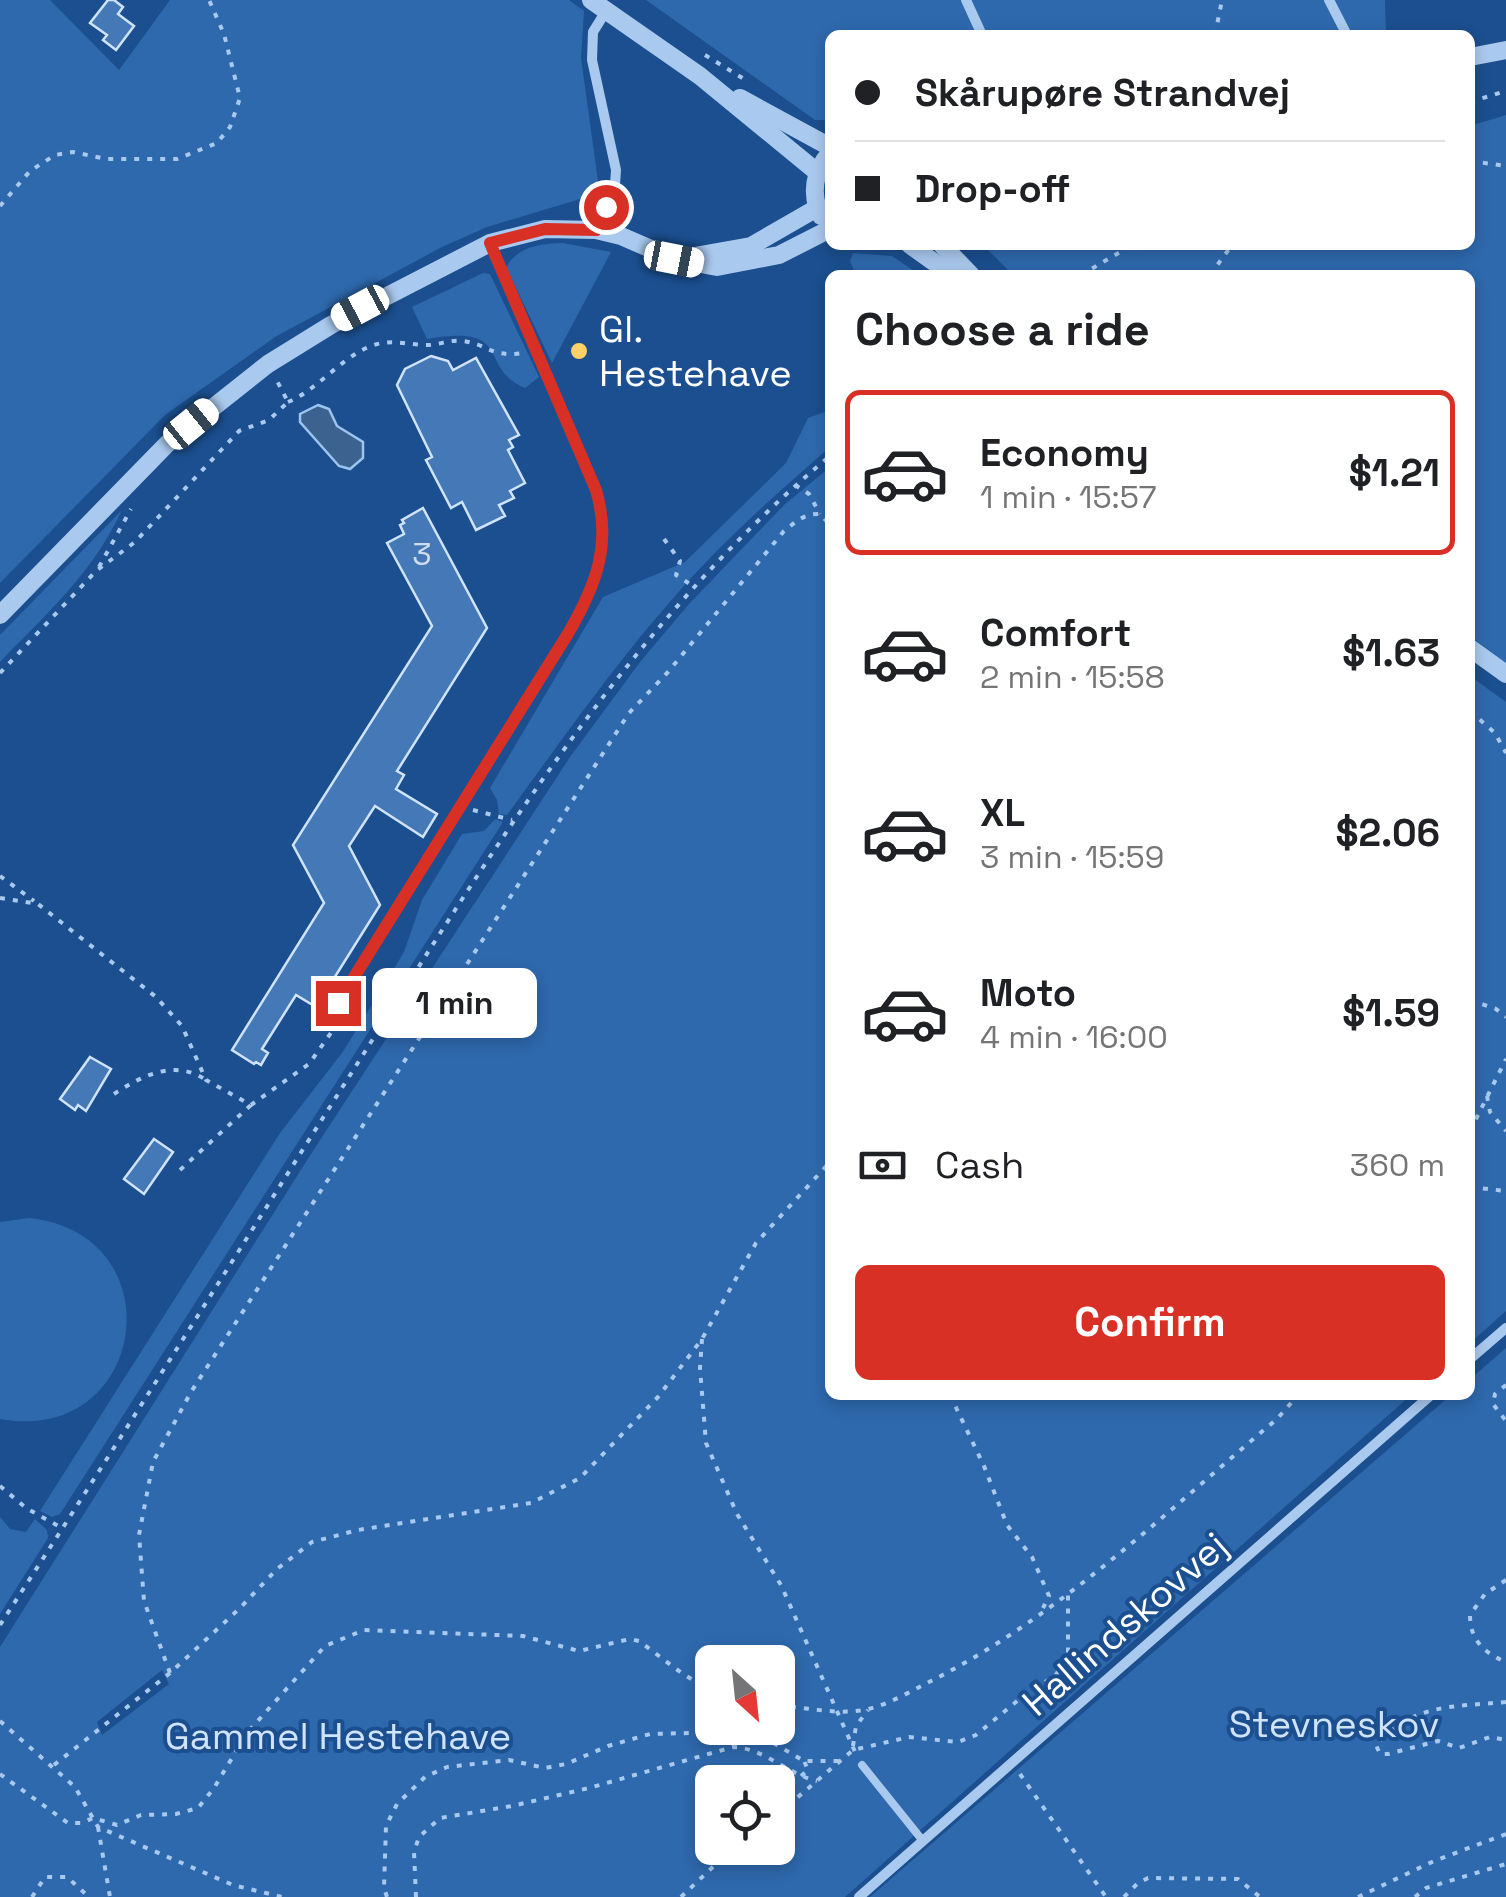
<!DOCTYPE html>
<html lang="en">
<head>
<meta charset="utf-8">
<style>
  :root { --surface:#fff; --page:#f2f2f2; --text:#202124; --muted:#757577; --line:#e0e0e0; --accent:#d93025 }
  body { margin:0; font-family:"Space Grotesk",sans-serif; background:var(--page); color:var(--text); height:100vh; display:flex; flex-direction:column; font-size:38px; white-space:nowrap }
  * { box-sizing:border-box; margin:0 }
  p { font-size:32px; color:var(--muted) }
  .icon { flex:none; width:55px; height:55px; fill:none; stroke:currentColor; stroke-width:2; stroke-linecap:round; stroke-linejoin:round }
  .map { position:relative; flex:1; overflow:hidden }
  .side { position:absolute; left:825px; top:270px; width:650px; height:1130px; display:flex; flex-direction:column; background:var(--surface); border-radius:15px; box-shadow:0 5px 15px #0003 }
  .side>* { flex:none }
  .hud { position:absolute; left:825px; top:30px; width:650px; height:220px; border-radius:15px; box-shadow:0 5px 15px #0003; display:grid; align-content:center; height:220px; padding:0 30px; background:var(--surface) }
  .needle { width:65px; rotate:153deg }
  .controls { position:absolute; left:695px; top:1645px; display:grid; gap:20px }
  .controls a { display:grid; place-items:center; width:100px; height:100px; border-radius:15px; background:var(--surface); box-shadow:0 5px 15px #0003; font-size:50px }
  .end { position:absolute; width:45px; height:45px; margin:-22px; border:12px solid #d93025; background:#fff; box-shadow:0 0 0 5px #fff }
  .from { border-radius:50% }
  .bubble { position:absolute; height:70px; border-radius:15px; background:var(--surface); box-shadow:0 5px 15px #0003; font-size:32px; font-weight:800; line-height:70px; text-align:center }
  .car { position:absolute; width:30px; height:60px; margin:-30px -15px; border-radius:12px; box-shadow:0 0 8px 2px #0007; background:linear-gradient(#fff 24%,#345 0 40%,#fff 0 76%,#345 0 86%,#fff 0) }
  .hud b { display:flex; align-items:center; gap:35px; height:95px; font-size:38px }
  .hud b+b { border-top:2px solid var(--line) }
  .hud i { width:25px; height:25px; background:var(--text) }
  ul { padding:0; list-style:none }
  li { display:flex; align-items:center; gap:30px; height:165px; margin:0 20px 15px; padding:0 10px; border:5px solid transparent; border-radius:15px }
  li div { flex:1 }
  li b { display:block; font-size:38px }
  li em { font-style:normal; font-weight:800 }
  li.selected { border-color:var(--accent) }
  li>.icon { width:90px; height:90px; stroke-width:1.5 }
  h2 { padding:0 30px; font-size:45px; line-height:120px }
  .pay { display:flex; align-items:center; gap:25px; height:110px; padding:0 30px; font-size:38px }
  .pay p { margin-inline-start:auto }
  .primary-button { display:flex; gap:20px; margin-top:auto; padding:20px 30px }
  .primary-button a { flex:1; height:115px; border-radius:15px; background:var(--accent); color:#fff; font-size:40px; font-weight:800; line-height:115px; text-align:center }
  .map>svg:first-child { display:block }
  .green { fill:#2e69ad; fill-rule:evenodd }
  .water { fill:#3c6290; stroke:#9cc4f0; stroke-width:2.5 }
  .building { fill:#4478b7; stroke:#cfe3fa; stroke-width:2.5 }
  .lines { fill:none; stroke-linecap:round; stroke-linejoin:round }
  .path { stroke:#a9c9ee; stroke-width:4; stroke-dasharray:5 8; stroke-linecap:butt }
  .service { stroke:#a9c9ee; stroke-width:8 }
  .minor { stroke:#a9c9ee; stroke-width:10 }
  .tertiary { stroke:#a9c9ee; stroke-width:18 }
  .route { stroke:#d93025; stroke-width:12 }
  .poi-dot { fill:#ffd166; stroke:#1b4f8f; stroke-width:4 }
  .labels { text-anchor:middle; stroke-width:8; stroke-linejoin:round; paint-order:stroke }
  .number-label { font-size:32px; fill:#d0dded }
  .poi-label { font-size:38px; fill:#fff; stroke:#1b4f8f; text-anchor:start }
  .street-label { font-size:38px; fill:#fff; stroke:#1b4f8f }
  .park-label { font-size:38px; fill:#cfe3fa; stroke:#1b4f8f }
</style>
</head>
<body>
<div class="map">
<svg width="1506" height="1897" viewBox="0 0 1506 1897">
  <rect width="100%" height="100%" fill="#1b4f8f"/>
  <g class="green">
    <polygon points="0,0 50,0 119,70 170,0 569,0 584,11 581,58 598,181 590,196 487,227 442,247 275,337 165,415 0,583"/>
    <polygon points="646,0 1385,0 1386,35 830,35 830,120 815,120"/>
    <polygon points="1506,115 1506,663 1470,636 1470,275 1013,275 983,245 1470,245 1470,126"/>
    <path d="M563 243 611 252 552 363 506 267C519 246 539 244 563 243Z"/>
    <polygon points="853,253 892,256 920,275 856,275 850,261"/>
    <path d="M483 273 490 274 539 377 525 388C477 368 515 323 427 339L412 307Z"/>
    <path d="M830 410V447C776 494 722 542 675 596 614 665 561 741 507 815L499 814 497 800 490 788 603 597 685 562 786 463 808 418Z"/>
    <path d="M830 467V1395H1411L845 1897H0V1647L309 1157 570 757 640 662 689 604 784 505ZM712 1662H778V1728H712ZM162 1670 169 1684 102 1735 97 1722ZM712 1782H778V1848H712Z"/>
    <path d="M122 510C92 574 48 612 0 662V635Z"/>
    <polygon points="1470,676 1506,702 1506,1311 1470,1343"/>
    <polygon points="495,819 503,822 60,1514 52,1517 40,1511 280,1133 342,1053 378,995 404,952 422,900 462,834 484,831"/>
    <path d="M29 1218C178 1234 147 1446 0 1419V1222Z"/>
    <polygon points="1506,1348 1506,1897 870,1897 1451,1395 1470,1395 1470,1379"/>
    <polygon points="0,1517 10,1529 26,1532 35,1519 47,1530 48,1538 0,1614"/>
  </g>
  <polygon class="water" points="318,405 329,409 337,426 363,442 363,458 350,469 339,466 300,422 300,414"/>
  <g class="building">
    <polygon points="108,0 114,0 123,7 118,14 134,26 116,50 103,40 107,35 90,23"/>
    <polygon points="431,356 448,361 453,370 476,358 519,435 509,440 513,447 508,450 525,483 510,491 514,498 499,505 505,516 476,530 462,502 451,508 426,460 432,457 397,385 405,369"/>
    <polygon points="423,508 487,628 397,771 404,775 396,789 437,814 423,837 375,806 349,846 380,905 316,1007 296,995 262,1049 268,1053 261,1065 256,1062 254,1064 232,1050 324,903 293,845 432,626 387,543 404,534 400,525 404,523 402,520"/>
    <polygon points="90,1057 111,1069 86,1111 78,1105 75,1110 60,1099"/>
    <polygon points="154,1139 173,1152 144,1194 124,1179"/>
  </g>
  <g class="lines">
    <g class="path">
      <polyline points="1215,35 1222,0"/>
      <polyline points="705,55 744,79"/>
      <polyline points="1470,102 1506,91"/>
      <polyline points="1470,161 1506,166"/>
      <polyline points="0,206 30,171 55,155 73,152 106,159 177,159 217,143 230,127 240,98 224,34 209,0"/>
      <polyline points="1081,275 1132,245"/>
      <polyline points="1210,275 1232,245"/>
      <path d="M288 402C319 389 340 358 371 346 390 339 405 344 424 345 437 346 450 339 463 341 487 344 492 358 522 353"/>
      <polyline points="795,485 809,494 820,514"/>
      <polyline points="664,539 680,561 676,575 693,586"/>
      <polyline points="99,567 131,509"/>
      <polyline points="0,673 96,571 135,542 239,431 269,420 288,402 276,379"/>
      <polyline points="1470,711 1495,733 1506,753"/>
      <polyline points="473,810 512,820"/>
      <polyline points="0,876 34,901"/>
      <polyline points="0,898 38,904 156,997 182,1026 206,1080 251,1105 309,1064 340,1020 339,1013"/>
      <polyline points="1470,1000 1496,1009 1506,1017"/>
      <path d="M114 1094C143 1075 175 1059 206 1080"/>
      <polyline points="1487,1096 1490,1112 1506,1131"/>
      <polyline points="1470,1131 1506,1059"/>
      <polyline points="180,1170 251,1105"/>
      <polyline points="1470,1187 1506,1191"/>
      <polyline points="702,1339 700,1368 706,1443 737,1514 781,1585 856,1754"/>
      <polyline points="1506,1385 1495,1394 1493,1404 1506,1421"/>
      <polyline points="950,1395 984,1466 1007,1525 1032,1557 1049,1596 1043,1608"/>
      <polyline points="0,1486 26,1508 62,1528"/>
      <path d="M1506 1580 1485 1594 1470 1615C1470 1640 1484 1653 1506 1662"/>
      <path d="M0 1625C124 1434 244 1242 366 1050 501 837 634 619 830 456"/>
      <path d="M170 1673 144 1601 139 1535 153 1462 191 1392 629 713 668 672 784 531C796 522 804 513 820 514L830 525"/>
      <path d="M1506 1702C1454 1707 1413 1703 1376 1745L1380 1754H1388L1438 1741 1459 1748 1490 1737 1506 1740"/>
      <path d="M778 1706C808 1707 838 1716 868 1709 890 1704 911 1691 931 1681 1060 1616 1167 1511 1277 1419L1298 1395"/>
      <polyline points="0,1721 75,1787 98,1827 233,1885 282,1897"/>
      <polyline points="738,1728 753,1731 804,1761 839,1761"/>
      <polyline points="853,1746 856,1726 868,1710"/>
      <polyline points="54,1765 170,1673 240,1608 277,1569 312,1542 358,1530 531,1503 580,1478 658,1397 702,1339 756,1243 830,1162"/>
      <polyline points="0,1774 68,1823 82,1823 93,1818 117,1825 141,1815 176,1814 198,1808 214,1788 247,1733 325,1646 364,1630 523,1636 579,1651 630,1639 639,1641 683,1674 712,1691"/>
      <polyline points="1020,1774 1106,1897"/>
      <polyline points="801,1776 808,1770 804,1761"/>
      <polyline points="778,1814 853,1750 909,1737 958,1742 976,1735 1028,1692 1055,1676 1068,1657 1068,1595"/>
      <polyline points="98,1827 110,1897"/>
      <polyline points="32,1897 45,1877 67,1877 89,1897"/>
      <polyline points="387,1897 384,1888 386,1826 397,1804 425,1777 447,1767 509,1760 545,1768 566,1764 608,1746 650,1734 691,1733 717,1728"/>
      <path d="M416 1897 414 1852 419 1837 440 1818 512 1806 589 1788 733 1747C764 1748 787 1774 817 1781"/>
      <polyline points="681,1897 733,1848"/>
      <polyline points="1124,1897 1137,1884 1148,1878 1238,1879 1260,1897"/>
      <polyline points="1358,1897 1434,1861 1506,1834"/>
      <polyline points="1415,1897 1426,1888 1506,1864"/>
    </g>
    <g class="service">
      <path d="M338 1003 569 631C597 582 613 547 596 490L490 243"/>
      <polyline points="862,1765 923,1841"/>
    </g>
    <g class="minor">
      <polyline points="966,0 982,35"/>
      <polyline points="1329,0 1347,35"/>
      <polyline points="596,230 615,185 616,170 592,60 593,32 606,11"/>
      <polyline points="1470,1359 1506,1328"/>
      <polyline points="859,1897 1431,1395"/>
    </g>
    <g class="tertiary">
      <polyline points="591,0 700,76 817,172"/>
      <polyline points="1470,57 1506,50"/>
      <polyline points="740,98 830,147"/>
      <path d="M821 216C810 194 814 171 830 153"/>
      <polyline points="910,245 952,275"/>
      <polyline points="942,245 971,275"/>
      <polyline points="689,257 751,246 817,208"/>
      <polyline points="0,615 167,444 268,364 331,325 490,243 545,229 596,230 621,236 674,259 717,267 779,255 830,229"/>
      <polyline points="1470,648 1506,674"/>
    </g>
  </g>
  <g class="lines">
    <path class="route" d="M338 1003 569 632C596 585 612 544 596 490L490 243 545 229 596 230 606 207"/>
  </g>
  <circle class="poi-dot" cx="579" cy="351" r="10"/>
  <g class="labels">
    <g class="number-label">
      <text x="422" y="565">3</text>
    </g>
    <g class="poi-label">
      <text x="599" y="342">Gl.<tspan x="599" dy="44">Hestehave</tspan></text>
    </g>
    <g class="street-label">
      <text transform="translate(1125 1624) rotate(-41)" y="13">Hallindskovvej</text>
    </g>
    <g class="park-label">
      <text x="1334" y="1737">Stevneskov</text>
      <text x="338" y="1749">Gammel Hestehave</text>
    </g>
  </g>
</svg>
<div class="controls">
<a><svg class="needle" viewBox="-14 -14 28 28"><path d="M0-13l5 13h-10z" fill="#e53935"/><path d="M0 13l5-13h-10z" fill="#757577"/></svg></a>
<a><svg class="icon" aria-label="locate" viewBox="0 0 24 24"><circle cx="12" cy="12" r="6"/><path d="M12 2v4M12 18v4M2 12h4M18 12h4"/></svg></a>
</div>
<i class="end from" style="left:606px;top:207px"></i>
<i class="end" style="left:338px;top:1003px"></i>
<div class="bubble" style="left:372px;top:968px;width:165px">1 min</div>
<i class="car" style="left:674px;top:259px;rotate:101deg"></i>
<i class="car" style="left:360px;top:308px;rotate:242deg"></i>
<i class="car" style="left:191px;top:424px;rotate:51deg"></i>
<div class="hud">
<b><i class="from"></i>Skårupøre Strandvej</b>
<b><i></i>Drop-off</b>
</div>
<section class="side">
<h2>Choose a ride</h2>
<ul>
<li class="selected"><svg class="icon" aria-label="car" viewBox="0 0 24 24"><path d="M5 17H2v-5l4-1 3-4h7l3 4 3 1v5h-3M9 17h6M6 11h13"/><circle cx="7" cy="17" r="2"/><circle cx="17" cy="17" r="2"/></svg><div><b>Economy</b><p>1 min · 15:57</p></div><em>$1.21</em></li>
<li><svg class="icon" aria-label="car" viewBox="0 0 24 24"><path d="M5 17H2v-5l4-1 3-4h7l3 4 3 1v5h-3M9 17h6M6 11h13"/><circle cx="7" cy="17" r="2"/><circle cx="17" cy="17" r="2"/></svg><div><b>Comfort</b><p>2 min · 15:58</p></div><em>$1.63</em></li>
<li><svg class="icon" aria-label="car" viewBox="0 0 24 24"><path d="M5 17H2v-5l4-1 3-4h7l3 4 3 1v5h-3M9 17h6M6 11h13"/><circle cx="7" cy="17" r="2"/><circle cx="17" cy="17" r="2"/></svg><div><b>XL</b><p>3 min · 15:59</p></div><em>$2.06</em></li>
<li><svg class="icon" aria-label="car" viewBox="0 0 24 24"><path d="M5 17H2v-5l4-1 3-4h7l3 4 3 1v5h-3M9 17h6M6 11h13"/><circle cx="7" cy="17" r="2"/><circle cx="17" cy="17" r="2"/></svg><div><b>Moto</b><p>4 min · 16:00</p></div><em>$1.59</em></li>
</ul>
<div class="pay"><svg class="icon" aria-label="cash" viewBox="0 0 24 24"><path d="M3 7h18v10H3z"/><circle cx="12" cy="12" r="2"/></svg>Cash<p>360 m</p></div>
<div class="primary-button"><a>Confirm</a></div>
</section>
</div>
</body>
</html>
